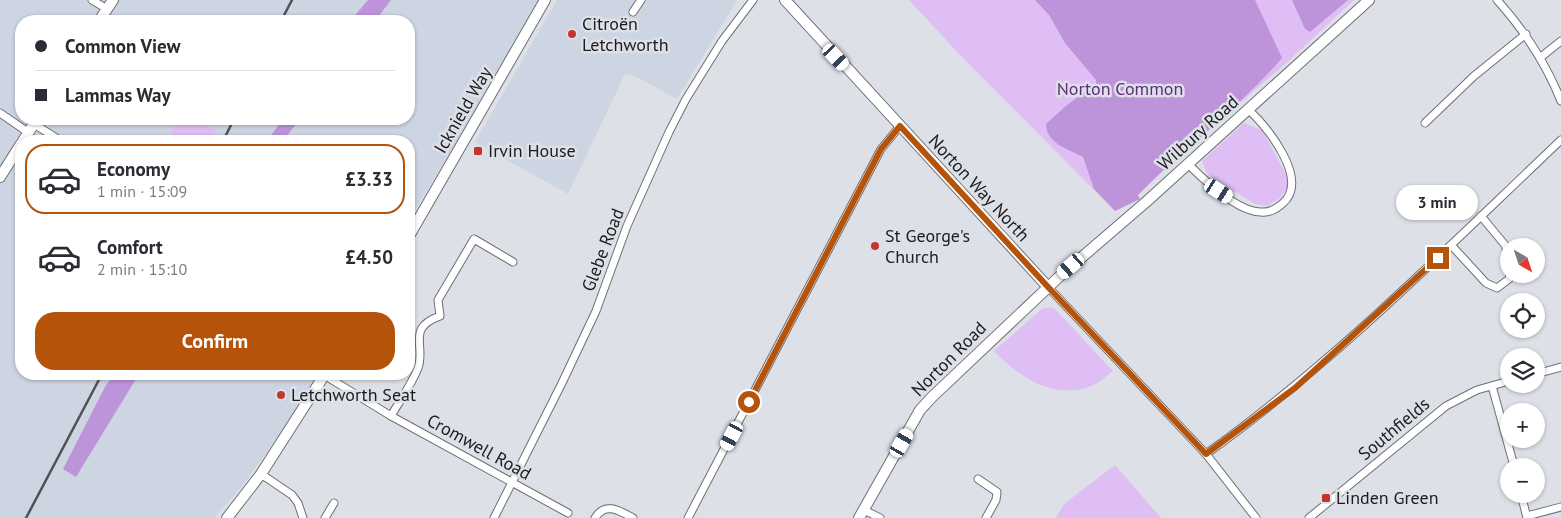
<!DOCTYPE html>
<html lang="en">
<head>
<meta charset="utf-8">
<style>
  :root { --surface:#fff; --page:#f2f2f3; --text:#2b2b33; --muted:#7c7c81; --line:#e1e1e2; --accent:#b45309 }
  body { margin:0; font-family:"PT Sans",sans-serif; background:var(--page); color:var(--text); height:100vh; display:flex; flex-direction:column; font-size:19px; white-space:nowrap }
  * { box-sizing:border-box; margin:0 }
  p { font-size:16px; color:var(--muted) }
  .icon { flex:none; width:28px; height:28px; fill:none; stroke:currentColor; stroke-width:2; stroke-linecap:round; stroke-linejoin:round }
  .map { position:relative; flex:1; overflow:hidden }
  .drawer { position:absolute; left:15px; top:135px; width:400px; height:245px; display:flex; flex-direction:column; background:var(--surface); border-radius:20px; box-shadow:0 1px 4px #0004 }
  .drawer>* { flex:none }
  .hud { position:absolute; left:15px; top:15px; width:400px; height:110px; border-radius:20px; box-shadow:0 1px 4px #0004; display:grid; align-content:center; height:110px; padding:0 20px; background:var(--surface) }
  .needle { width:32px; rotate:141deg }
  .controls { position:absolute; left:1500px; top:238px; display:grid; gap:10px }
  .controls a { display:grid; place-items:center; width:45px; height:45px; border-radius:50%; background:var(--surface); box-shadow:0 1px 4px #0004; font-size:25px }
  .end { position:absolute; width:22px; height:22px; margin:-11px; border:6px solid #b45309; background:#fff; box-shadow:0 0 0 2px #fff }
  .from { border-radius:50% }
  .bubble { position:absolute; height:35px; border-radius:18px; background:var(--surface); box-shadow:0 1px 4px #0004; font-size:16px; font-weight:700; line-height:35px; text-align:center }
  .car { position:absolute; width:15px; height:30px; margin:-15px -8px; border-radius:6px; box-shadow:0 0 4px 1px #0007; background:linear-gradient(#fff 24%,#345 0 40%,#fff 0 76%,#345 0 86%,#fff 0) }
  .hud b { display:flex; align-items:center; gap:18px; height:48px; font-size:19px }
  .hud b+b { border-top:1px solid var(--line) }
  .hud i { width:12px; height:12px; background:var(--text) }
  ul { padding:9px 0 0; list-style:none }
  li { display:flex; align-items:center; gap:15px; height:70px; margin:0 10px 8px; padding:0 10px; border:2px solid transparent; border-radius:20px }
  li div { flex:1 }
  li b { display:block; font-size:19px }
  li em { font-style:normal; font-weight:700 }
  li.active { border-color:var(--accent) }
  li>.icon { width:45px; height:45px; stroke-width:1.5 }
  .primary-button { display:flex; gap:10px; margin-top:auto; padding:10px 20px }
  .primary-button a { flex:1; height:58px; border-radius:20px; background:var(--accent); color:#fff; font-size:20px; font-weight:700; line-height:58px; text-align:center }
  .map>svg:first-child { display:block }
  .built { fill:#cdd5e2 }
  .green { fill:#debef4 }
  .forest { fill:#bd94d9 }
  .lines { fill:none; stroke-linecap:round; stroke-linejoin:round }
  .street-casing { stroke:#6c6f74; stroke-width:9 }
  .secondary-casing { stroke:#6c6f74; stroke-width:12 }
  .street { stroke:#fff; stroke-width:7 }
  .secondary { stroke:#fff; stroke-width:10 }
  .rail { stroke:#515256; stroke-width:2.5 }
  .route { stroke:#b45309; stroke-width:6 }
  .poi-dot { fill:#c43532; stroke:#dde0e7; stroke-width:2 }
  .labels { text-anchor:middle; stroke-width:5; stroke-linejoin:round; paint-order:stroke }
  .poi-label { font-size:18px; fill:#1b1c1e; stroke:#dde0e7; text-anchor:start }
  .park-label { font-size:18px; fill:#5f2b7c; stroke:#dde0e7 }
  .street-label { font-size:18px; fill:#1b1c1e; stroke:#dde0e7 }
</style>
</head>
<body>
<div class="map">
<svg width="1561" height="518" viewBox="0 0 1561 518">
  <rect width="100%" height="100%" fill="#dde0e7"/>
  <g class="built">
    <polygon points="0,0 542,0 409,220 409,141 212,141 216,131 194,119 409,119 409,21 21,21 21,119 179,119 166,141 21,141 21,374 318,374 289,421 244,484 214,518 0,518"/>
    <polygon points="557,0 737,0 677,99 635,76 625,74 568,194 475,142"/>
  </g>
  <g class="green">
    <polygon points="909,0 1354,0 1285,64 1115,211 960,55"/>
    <polygon points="179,119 194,119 217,131 212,141 166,141"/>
    <polygon points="1244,123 1262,130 1288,178 1287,188 1280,198 1267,206 1255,204 1207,174 1202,161"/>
    <path d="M1043 308H1054L1113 371C1106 376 1099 383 1091 386 1055 401 1017 376 994 351Z"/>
    <polygon points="1115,465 1161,518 1056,518 1064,504"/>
  </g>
  <g class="forest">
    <polygon points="368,0 391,0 375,21 350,21"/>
    <path d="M1035 0H1255L1282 58C1239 108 1184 148 1138 195L1140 199 1115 211 1094 189 1083 157C1068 149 1046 143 1046 124L1067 105 1096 84V80L1065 43 1049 15Z"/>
    <polygon points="1292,0 1348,0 1310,32 1305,29"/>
    <polygon points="283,119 300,119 283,141 267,141"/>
    <polygon points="115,374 139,374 76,477 63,469 106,385"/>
  </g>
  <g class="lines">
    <g class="street-casing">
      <g id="street">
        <polyline points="92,0 107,9"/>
        <path d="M1497 0C1524 30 1546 63 1561 101"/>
        <polyline points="633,12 641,0"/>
        <polyline points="1541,57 1561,41"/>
        <polyline points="0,113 29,133"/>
        <polyline points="1425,123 1474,76 1526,34"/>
        <polyline points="34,124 61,141"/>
        <path d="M1188 164C1204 180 1238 212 1261 212 1270 213 1276 209 1282 204 1311 180 1267 127 1248 109"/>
        <polyline points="1481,216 1505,245 1509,258"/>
        <polyline points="1452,246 1486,283 1497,288 1509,279 1510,274"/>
        <polyline points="1048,287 1206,454 1256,518"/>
        <polyline points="1536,374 1561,367"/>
        <polyline points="324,375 391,416 568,513"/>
        <polyline points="1492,386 1514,466"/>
        <path d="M391 416C400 400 412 384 418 368 426 346 406 328 440 316L438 300 474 239 513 262"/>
        <path d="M1206 454C1336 361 1446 249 1561 140"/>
        <polyline points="261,474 292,495 298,503 303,518"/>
        <polyline points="978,479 997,492 996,500 986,518"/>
        <polyline points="1521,494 1527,518"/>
        <polyline points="864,510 880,518"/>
        <polyline points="1527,516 1561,507"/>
        <polyline points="325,518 334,503"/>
        <polyline points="494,518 562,383 596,311 627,226 669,132 686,99 722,41 753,0"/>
        <path d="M595 518C605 501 620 511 633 518"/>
        <polyline points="688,518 881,149 900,126"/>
        <polyline points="1309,518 1446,406 1477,390 1509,381"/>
      </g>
    </g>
    <g class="secondary-casing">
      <g id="secondary">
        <polyline points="785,0 1048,287"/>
        <polyline points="99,21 113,0"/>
        <polyline points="23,141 37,119"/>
        <polyline points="0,177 21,144"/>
        <polyline points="409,236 545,0"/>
        <polyline points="227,518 261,474 325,374"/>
        <polyline points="859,518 920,410 932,397 1060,276 1146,202 1369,0"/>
      </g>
    </g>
    <use href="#street" class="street"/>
    <use href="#secondary" class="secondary"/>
    <g class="rail">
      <polyline points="281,21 292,0"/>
      <polyline points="223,141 234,119"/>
      <polyline points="26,518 102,374"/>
    </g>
  </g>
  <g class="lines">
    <polyline class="route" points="749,402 881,149 900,126 1048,287 1206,454 1295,388 1438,258"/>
  </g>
  <g class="poi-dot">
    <circle cx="572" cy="34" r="5"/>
    <rect x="473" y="146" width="10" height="10" rx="2.5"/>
    <circle cx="875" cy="246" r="5"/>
    <circle cx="281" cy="395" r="5"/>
    <rect x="1321" y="493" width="10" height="10" rx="2.5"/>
  </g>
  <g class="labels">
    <g class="poi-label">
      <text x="582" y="30">Citroën<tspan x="582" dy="21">Letchworth</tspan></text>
      <text x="488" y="157">Irvin House</text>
      <text x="885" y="242">St George's<tspan x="885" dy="21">Church</tspan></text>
      <text x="291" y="401">Letchworth Seat</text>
      <text x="1336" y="504">Linden Green</text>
    </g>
    <g class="park-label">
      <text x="1120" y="95">Norton Common</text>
    </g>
    <g class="street-label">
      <text transform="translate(463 110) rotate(-60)" y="6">Icknield Way</text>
      <text transform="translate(1198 133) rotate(-42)" y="6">Wilbury Road</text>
      <text transform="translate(979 188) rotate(47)" y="6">Norton Way North</text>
      <text transform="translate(603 250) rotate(-69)" y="6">Glebe Road</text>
      <text transform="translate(949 359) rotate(-45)" y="6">Norton Road</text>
      <text transform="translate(1394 429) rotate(-40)" y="6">Southfields</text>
      <text transform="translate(479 447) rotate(29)" y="6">Cromwell Road</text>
    </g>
  </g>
</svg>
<div class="controls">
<a><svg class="needle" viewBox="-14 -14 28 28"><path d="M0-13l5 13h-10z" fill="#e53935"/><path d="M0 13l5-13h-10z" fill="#7c7c81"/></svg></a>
<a><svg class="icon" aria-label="locate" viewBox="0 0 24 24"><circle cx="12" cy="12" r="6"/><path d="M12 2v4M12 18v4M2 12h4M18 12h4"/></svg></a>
<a><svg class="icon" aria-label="layers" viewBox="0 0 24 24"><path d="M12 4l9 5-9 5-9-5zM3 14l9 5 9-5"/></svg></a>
<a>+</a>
<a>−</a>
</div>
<i class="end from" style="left:749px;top:402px"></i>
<i class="end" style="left:1438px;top:258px"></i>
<div class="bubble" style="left:1396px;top:185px;width:82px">3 min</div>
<i class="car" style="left:836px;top:57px;rotate:137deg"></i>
<i class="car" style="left:1219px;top:191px;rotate:123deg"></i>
<i class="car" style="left:1071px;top:266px;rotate:229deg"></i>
<i class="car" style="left:732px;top:436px;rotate:208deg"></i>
<i class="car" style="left:902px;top:443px;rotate:30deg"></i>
<div class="hud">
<b><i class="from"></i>Common View</b>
<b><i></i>Lammas Way</b>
</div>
<section class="drawer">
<ul>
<li class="active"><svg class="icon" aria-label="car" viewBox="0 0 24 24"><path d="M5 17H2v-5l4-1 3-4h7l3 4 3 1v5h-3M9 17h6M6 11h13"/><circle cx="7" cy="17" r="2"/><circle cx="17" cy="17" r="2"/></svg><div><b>Economy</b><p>1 min · 15:09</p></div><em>£3.33</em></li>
<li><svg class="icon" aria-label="car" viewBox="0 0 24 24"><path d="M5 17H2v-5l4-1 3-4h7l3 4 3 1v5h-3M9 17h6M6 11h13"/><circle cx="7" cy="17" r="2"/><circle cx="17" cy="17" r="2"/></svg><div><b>Comfort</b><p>2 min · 15:10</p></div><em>£4.50</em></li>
</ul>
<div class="primary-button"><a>Confirm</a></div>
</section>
</div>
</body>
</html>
